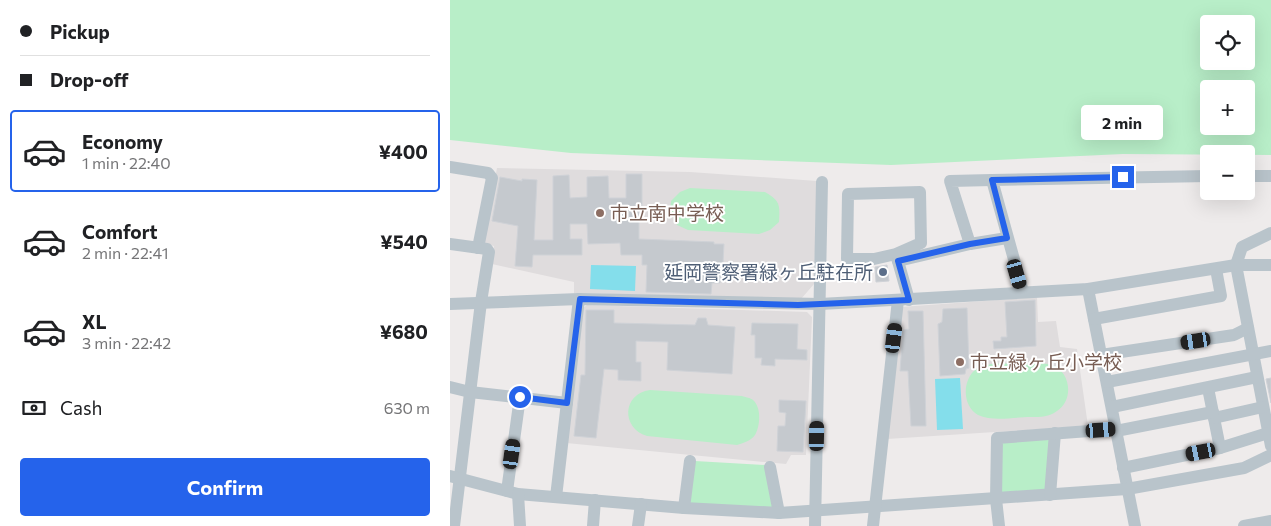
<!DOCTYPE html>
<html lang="en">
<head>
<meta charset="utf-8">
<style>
  :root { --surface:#fff; --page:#f2f2f2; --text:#202124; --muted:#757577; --line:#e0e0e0; --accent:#2563eb }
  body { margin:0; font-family:Commissioner,"Noto Sans JP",sans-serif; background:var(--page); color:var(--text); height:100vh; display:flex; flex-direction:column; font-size:19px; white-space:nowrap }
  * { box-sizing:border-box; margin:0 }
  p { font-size:16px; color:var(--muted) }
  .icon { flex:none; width:28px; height:28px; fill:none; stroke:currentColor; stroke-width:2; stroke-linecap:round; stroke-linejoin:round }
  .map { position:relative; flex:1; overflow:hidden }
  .side { display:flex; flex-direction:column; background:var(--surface); width:450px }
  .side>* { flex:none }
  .top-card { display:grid; align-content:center; height:110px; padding:0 20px; background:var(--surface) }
  .fabs { position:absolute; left:750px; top:15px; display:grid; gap:10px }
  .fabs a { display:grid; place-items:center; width:55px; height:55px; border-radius:5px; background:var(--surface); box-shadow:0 5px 20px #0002; font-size:25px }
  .end { position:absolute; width:22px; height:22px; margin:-11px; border:6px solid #2563eb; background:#fff; box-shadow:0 0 0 2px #fff }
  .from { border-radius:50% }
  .bubble { position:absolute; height:35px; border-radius:5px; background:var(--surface); box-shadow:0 5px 20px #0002; font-size:16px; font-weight:700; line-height:35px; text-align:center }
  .car { position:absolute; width:15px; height:30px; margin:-15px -8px; border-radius:6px; box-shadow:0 0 4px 1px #0007; background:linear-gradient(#222 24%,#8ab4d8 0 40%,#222 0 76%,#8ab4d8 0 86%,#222 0) }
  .top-card b { display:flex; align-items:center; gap:18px; height:48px; font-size:19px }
  .top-card b+b { border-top:1px solid var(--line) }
  .top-card i { width:12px; height:12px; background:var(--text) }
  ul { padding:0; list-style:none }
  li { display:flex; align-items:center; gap:15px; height:82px; margin:0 10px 8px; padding:0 10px; border:2px solid transparent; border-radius:5px }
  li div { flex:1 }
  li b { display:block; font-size:19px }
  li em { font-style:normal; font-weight:700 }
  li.selected { border-color:var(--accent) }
  li>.icon { width:45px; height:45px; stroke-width:1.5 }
  .pay { display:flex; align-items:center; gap:12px; height:55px; padding:0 20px; font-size:19px }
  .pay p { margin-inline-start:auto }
  .button { display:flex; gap:10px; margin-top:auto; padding:10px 20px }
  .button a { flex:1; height:58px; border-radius:5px; background:var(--accent); color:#fff; font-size:20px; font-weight:700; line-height:58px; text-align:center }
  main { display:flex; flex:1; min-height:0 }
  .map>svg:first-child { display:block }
  .education { fill:#dfdcdd }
  .green { fill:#b8eec8; fill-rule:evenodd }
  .water { fill:#84deeb }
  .building { fill:#c5c9ce; stroke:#cfd2d7 }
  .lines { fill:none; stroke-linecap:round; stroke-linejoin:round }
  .minor { stroke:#b9c4cb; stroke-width:12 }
  .route { stroke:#2563eb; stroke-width:6 }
  .education-dot { fill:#8d6e63; stroke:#fff; stroke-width:2 }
  .service-dot { fill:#5c6f8a; stroke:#fff; stroke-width:2 }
  .labels { text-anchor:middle; stroke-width:4; stroke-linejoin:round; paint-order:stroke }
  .education-label { font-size:19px; fill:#785e54; stroke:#fff; text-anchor:start }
  .service-label { font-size:19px; fill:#4e5e75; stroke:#fff; text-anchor:end }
</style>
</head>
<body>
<main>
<section class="side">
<div class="top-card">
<b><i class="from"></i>Pickup</b>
<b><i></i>Drop-off</b>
</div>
<ul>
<li class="selected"><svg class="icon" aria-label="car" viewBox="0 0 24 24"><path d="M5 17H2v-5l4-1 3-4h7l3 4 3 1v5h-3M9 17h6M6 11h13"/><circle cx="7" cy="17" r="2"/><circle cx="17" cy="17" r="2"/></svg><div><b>Economy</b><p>1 min · 22:40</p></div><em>¥400</em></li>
<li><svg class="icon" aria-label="car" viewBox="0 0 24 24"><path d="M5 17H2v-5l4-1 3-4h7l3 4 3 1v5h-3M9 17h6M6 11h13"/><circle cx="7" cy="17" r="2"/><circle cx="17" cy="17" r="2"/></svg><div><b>Comfort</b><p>2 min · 22:41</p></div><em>¥540</em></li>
<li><svg class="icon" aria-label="car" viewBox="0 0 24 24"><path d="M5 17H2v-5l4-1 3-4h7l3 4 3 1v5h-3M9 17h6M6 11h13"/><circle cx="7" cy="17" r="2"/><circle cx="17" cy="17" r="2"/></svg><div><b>XL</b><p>3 min · 22:42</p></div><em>¥680</em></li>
</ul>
<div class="pay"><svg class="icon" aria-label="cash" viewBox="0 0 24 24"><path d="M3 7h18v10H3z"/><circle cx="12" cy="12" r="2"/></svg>Cash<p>630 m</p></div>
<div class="button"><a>Confirm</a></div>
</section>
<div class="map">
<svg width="821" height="526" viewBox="0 0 821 526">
  <rect width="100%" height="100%" fill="#eeebeb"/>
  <g class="education">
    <polygon points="47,168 240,172 367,181 364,284 351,299 124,293 124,282 42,264 44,246 33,244"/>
    <polygon points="587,297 588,322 606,321 610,347 627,349 638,426 437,439 451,307"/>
    <polygon points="137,305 357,312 362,317 356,455 341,455 336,464 116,443 132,309"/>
  </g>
  <g class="green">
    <path d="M0 0H821V155L673 154 441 165 121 153 0 140ZM759 24H796V61H759ZM759 89H796V126H759Z"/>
    <path d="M240 188 315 192C330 201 330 204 329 222L320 230 309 234 238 230 227 225 220 212 221 201 230 192Z"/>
    <path d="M541 364C553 364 593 361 602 365 621 372 624 400 607 411 599 417 591 417 581 417 565 417 543 422 528 415 512 406 512 380 526 369 530 367 536 366 541 364Z"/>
    <path d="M200 390 292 396C295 397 301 398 303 400 312 408 310 427 305 435 301 441 293 443 287 445L197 436C171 428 172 394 200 390Z"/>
    <polygon points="602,438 598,493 550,496 550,442"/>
    <polygon points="245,461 315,465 324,508 240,504"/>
  </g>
  <g class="water">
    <polygon points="141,265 186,266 185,291 140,289"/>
    <polygon points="510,378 513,429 487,430 485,379"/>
  </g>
  <g class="building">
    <polygon points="176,174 192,174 192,211 189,211 189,239 264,242 264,244 274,244 273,263 271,263 270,283 262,283 261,294 196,292 197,265 192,265 192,255 171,255 170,243 138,244 137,224 120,224 120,239 132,239 132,255 83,255 82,267 65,266 68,226 42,221 50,177 72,181 72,179 87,180 84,240 103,240 103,176 119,175 120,198 137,197 137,177 158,176 159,198 176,198"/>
    <polygon points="437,265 439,281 426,282 425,267"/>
    <polygon points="585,300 586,346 544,349 543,341 551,341 551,337 557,337 555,302"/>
    <polygon points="517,308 519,368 516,369 515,374 490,376 488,324 492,322 493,309"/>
    <polygon points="136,310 164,310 164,323 245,325 248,318 256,318 258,325 285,327 282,374 217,370 218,342 186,341 186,362 191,362 191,381 168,380 168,370 154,369 146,438 124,436 131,375 135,375"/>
    <polygon points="458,311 473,311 476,426 461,426 458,371 450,371 453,330 459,329"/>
    <polygon points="302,323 348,324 347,349 357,350 357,360 325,359 325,366 311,365 312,358 305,358 305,335 301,335"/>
    <polygon points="821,378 821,403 816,379"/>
    <polygon points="329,400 356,401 353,452 327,451 328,426 335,426 336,413 329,412"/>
  </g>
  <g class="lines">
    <g class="minor">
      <polyline points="0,167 38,173 42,178 28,248"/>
      <polyline points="796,176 821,176"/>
      <polyline points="821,233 792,247 786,265 821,446"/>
      <polyline points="0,244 37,249 39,252 31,302 4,526"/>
      <polyline points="520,244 500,181 542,180"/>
      <polyline points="446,254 471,243 470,192 398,194 397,259 424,259 446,254 459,300"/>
      <polyline points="448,261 520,244 557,238"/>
      <polyline points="638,289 685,526"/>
      <polyline points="573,292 542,180 759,176"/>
      <polyline points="0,304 129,299 370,304 638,289 786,265 821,265"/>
      <polyline points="644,319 771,296 766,269"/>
      <polyline points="651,355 784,335 798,328"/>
      <polyline points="657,382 821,351"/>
      <polyline points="0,387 20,392 117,403"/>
      <polyline points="758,388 770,448"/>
      <polyline points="662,407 807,377"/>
      <polyline points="764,418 813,407"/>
      <polyline points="666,431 763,412"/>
      <polyline points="320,467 329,513"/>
      <polyline points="673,468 770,448 818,433"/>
      <polyline points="0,476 68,494 234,508 329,513 677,489 794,468 821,455"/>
      <polyline points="57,491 70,397"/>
      <polyline points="68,494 70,526"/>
      <polyline points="600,495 605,433"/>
      <polyline points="106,497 129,299"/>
      <polyline points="234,508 240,461"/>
      <polyline points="143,526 145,500"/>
      <polyline points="188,526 191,504"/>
      <polyline points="365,526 372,182"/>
      <polyline points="423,526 448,300"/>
      <polyline points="549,526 546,499 547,438 666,429"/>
      <polyline points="794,526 821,521"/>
    </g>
  </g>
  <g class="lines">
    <polyline class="route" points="70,397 117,403 130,299 348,305 459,300 448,261 520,244 557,238 542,180 673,177"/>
  </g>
  <g class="education-dot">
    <circle cx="150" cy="213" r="5"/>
    <circle cx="510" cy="362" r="5"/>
  </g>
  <circle class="service-dot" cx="433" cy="272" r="5"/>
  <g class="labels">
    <g class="education-label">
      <text x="160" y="220">市立南中学校</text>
      <text x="520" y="369">市立緑ヶ丘小学校</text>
    </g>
    <g class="service-label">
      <text x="423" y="279">延岡警察署緑ヶ丘駐在所</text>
    </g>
  </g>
</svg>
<div class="fabs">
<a><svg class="icon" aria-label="locate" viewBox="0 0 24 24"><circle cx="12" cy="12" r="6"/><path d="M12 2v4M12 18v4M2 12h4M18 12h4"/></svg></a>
<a>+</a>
<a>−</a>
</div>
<i class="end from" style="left:70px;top:397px"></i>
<i class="end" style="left:673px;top:177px"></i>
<div class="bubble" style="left:631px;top:105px;width:82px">2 min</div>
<i class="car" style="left:567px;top:274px;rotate:164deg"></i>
<i class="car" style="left:444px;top:338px;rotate:7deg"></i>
<i class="car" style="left:746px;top:341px;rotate:261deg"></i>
<i class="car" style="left:651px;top:430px;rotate:86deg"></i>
<i class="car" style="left:367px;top:436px;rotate:1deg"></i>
<i class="car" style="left:751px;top:452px;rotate:259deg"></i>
<i class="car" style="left:62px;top:454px;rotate:8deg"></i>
</div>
</main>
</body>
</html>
